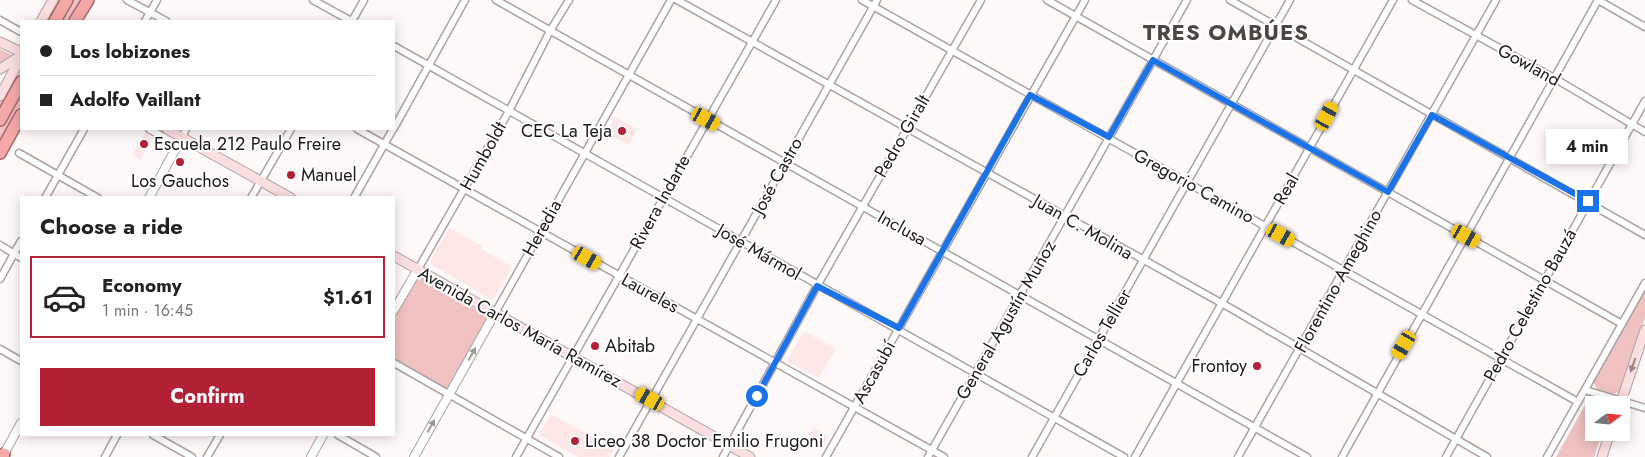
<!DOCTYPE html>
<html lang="en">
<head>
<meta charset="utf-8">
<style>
  :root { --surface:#fff; --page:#f2f2f2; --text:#222; --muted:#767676; --line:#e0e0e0; --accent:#b32137 }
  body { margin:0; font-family:Jost,sans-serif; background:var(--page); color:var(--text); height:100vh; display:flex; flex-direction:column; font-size:19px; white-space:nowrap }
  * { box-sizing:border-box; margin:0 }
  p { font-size:16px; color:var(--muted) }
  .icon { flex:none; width:28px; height:28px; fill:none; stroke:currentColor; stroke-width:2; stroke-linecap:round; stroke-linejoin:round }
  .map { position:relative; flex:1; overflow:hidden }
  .panel { position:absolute; left:20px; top:196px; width:375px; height:240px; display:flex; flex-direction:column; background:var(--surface); border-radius:0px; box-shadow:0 2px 12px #0003 }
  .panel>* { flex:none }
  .banner { position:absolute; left:20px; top:20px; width:375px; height:110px; border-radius:0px; box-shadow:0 2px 12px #0003; display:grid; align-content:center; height:110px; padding:0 20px; background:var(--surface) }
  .needle { width:32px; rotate:74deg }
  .tools { position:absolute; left:1585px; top:396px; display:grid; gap:10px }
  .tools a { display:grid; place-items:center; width:45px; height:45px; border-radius:0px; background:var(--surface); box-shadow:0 2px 12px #0003; font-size:25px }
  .end { position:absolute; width:22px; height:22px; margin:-11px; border:6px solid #1a73e8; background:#fff; box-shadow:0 0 0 2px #fff }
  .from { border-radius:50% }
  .bubble { position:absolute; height:35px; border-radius:0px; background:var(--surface); box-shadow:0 2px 12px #0003; font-size:16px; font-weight:700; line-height:35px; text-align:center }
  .car { position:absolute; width:15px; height:30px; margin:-15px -8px; border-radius:6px; box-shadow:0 0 4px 1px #0007; background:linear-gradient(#f5c518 24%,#345 0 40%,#f5c518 0 76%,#345 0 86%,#f5c518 0) }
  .banner b { display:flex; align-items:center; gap:18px; height:48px; font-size:19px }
  .banner b+b { border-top:1px solid var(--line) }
  .banner i { width:12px; height:12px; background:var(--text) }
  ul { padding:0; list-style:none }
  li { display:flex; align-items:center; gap:15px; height:82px; margin:0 10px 8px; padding:0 10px; border:2px solid transparent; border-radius:0px }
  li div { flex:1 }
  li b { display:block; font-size:19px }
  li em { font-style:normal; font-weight:700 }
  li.selected { border-color:var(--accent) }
  li>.icon { width:45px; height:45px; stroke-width:1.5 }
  h2 { padding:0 20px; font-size:22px; line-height:60px }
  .cta { display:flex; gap:10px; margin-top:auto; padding:10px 20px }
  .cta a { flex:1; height:58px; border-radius:0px; background:var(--accent); color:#fff; font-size:20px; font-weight:700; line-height:58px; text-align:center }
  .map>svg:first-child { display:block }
  .built { fill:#fce7e6 }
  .green { fill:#efc1c0 }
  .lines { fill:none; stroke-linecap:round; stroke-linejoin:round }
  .minor-casing { stroke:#ada2a2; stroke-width:9 }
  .tertiary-casing { stroke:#ada2a2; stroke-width:10 }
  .secondary-casing { stroke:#ada2a2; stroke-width:11 }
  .trunk-casing { stroke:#a86869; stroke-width:14 }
  .minor { stroke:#fff; stroke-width:6 }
  .tertiary { stroke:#fff; stroke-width:8 }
  .secondary { stroke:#fbdedf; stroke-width:9 }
  .trunk { stroke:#f4a8a8; stroke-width:11 }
  .oneway { fill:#9a9898 }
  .oneway2 { fill:#988686 }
  .route { stroke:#1a73e8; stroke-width:6 }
  .poi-dot { fill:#b32137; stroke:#fff; stroke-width:2 }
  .labels { text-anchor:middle; stroke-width:4; stroke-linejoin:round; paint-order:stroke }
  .street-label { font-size:18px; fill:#1e1a1a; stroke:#fff }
  .poi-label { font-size:18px; fill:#1e1a1a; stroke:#fff; text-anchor:start }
  .district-label { font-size:22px; font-weight:bold; letter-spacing:1px; fill:#4f4545; stroke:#fff }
</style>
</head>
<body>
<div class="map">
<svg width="1645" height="457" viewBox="0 0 1645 457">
  <rect width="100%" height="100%" fill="#fff8f8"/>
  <g class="built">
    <polygon points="615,117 637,129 629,145 606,133"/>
    <polygon points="145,133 153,138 140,160 132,155"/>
    <polygon points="449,228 482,246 481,249 512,267 495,297 491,299 432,265 430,261"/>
    <polygon points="804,331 836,349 818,378 787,361"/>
    <polygon points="551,414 614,449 609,457 578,457 539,435"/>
    <polygon points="813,427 828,436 822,447 814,443 816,438 809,434"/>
  </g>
  <g class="green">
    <polygon points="72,0 82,0 71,21 60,21"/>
    <polygon points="0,49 16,57 0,67"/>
    <polygon points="21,64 21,74 0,111 0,101"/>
    <polygon points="21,90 21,109 0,147 0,127"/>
    <polygon points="416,278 422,278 488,316 448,388 444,388 394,360 394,317"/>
    <polygon points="1645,290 1645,318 1621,391 1613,394 1597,390 1593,381"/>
    <polygon points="1590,396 1611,403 1610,405 1594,405 1594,432 1602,433 1594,457 1556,457"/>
  </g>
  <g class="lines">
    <g class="minor-casing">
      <g id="minor">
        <polyline points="127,0 166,21"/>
        <polyline points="313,0 351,21"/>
        <polyline points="496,0 1307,457"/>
        <polyline points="677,0 1232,309 1487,457"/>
        <polyline points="862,0 1578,402"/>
        <polyline points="1047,0 1622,324"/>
        <polyline points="1230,0 1645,235"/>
        <polyline points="1412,0 1554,78 1645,132"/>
        <polyline points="1598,0 1645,27"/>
        <polyline points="0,20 21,32"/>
        <polyline points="145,21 157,0"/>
        <polyline points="352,21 364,0"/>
        <polyline points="394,46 1124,457"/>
        <polyline points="394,128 465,0"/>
        <polyline points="149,129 178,145"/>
        <polyline points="357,129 944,457"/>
        <polyline points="182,137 186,129"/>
        <polyline points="19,153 98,198"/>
        <polyline points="45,198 84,129"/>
        <polyline points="251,198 291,129"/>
        <polyline points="354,198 393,129"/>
        <polyline points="0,245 21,258"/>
        <polyline points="418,269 509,111 550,31 569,0"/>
        <polyline points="0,279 21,241"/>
        <polyline points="495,313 671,0"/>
        <polyline points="0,349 21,361"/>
        <polyline points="394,363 559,457"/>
        <polyline points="1585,390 1645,408"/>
        <polyline points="153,435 192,457"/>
        <polyline points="338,435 376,457"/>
        <polyline points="105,457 117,435"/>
        <polyline points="207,457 220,435"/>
        <polyline points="516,457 776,0"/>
        <polyline points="619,457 877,0"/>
        <polyline points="723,457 817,286 981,0"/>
        <polyline points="826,457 1085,0"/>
        <polyline points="928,457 1187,0"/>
        <polyline points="1032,457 1290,0"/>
        <polyline points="1135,457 1393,0"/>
        <polyline points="1238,457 1496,0"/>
        <polyline points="1342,457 1598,0"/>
        <polyline points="1446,457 1645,101"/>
        <polyline points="1547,457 1645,283"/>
      </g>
    </g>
    <g class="tertiary-casing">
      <g id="tertiary">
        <polyline points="149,198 182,137"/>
        <polyline points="394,310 418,269"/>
        <polyline points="4,454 21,423"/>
        <polyline points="311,457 323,435"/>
        <polyline points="414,457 495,313"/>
      </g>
    </g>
    <g class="secondary-casing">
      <g id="secondary">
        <polyline points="41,21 53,0"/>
        <polyline points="0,42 21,52"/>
        <polyline points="0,69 19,57"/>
        <polyline points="0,96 21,57"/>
        <polyline points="167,129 291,198"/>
        <polyline points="394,256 750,457"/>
        <polyline points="1620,405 1645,330"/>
        <polyline points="1602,457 1610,432"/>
      </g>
    </g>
    <g class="trunk-casing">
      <g id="trunk">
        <polyline points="55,21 67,0"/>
        <polyline points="75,21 88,0"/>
        <polyline points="0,120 21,82"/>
        <polyline points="0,153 21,115"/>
        <polyline points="1,457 4,454"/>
      </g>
    </g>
    <use href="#minor" class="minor"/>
    <use href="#tertiary" class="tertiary"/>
    <use href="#secondary" class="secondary"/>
    <use href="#trunk" class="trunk"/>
  </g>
  <defs><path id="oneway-solid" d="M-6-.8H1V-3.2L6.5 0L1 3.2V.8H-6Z" transform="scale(1.25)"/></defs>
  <g class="oneway">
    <use href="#oneway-solid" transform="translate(472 354) rotate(-61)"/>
    <use href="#oneway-solid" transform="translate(431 426) rotate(-61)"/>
  </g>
  <use class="oneway2" href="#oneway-solid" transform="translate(1633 365) rotate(109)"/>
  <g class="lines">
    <polyline class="route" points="757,396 817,286 899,328 1030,95 1109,137 1153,60 1388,192 1432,115 1588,201"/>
  </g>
  <g class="poi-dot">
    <circle cx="622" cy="131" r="5"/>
    <circle cx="144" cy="144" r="5"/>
    <circle cx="180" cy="162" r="5"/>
    <circle cx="291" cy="175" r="5"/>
    <circle cx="595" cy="346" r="5"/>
    <circle cx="1257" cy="366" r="5"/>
    <circle cx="575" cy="441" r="5"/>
  </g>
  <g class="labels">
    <g class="street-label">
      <text transform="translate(1529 65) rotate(29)" y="6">Gowland</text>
      <text transform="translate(902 136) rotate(-60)" y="6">Pedro Giralt</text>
      <text transform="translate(483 156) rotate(-61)" y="6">Humboldt</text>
      <text transform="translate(777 176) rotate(-61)" y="6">José Castro</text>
      <text transform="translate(1194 186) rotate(29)" y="6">Gregorio Camino</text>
      <text transform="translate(1286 189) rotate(-60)" y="6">Real</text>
      <text transform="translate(660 202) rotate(-61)" y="6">Rivera Indarte</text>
      <text transform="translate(1083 227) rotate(30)" y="6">Juan C. Molina</text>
      <text transform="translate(542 228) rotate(-61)" y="6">Heredia</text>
      <text transform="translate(902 228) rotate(29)" y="6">Inclusa</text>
      <text transform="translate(759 252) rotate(30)" y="6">José Mármol</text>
      <text transform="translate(1338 281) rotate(-61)" y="6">Florentino Ameghino</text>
      <text transform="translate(650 293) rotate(29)" y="6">Laureles</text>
      <text transform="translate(1530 305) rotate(-61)" y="6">Pedro Celestino Bauzá</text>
      <text transform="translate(1006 320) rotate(-60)" y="6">General Agustín Muñoz</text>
      <text transform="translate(520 327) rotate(29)" y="6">Avenida Carlos María Ramírez</text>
      <text transform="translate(1102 333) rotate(-60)" y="6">Carlos Tellier</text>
      <text transform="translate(874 372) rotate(-61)" y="6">Ascasubí</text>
    </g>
    <g class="poi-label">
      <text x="612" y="137" text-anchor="end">CEC La Teja</text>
      <text x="154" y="150">Escuela 212 Paulo Freire</text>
      <text x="301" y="181">Manuel</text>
      <text x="180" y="187" text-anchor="middle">Los Gauchos</text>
      <text x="605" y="352">Abitab</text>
      <text x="1247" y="372" text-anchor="end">Frontoy</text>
      <text x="585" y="447">Liceo 38 Doctor Emilio Frugoni</text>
    </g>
    <g class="district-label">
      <text x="1226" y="40">TRES OMBÚES</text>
    </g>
  </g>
</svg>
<div class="tools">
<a><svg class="needle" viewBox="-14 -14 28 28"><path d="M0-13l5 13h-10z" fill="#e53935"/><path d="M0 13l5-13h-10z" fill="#767676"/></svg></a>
</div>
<i class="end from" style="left:757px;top:396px"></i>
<i class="end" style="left:1588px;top:201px"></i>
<div class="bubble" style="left:1546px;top:129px;width:82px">4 min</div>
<i class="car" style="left:1327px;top:116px;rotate:29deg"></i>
<i class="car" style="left:706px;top:119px;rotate:119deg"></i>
<i class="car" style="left:1281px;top:235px;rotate:119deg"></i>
<i class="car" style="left:1466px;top:236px;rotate:119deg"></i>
<i class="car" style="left:587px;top:258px;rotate:120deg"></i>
<i class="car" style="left:1404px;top:345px;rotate:210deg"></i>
<i class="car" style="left:650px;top:399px;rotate:299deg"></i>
<div class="banner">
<b><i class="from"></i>Los lobizones</b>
<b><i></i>Adolfo Vaillant</b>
</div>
<section class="panel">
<h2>Choose a ride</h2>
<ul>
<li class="selected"><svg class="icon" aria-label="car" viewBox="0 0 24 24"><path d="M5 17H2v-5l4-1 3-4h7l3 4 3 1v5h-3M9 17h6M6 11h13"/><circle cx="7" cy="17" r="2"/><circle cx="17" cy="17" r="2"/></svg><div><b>Economy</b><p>1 min · 16:45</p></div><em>$1.61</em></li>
</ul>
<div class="cta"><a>Confirm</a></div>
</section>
</div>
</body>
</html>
